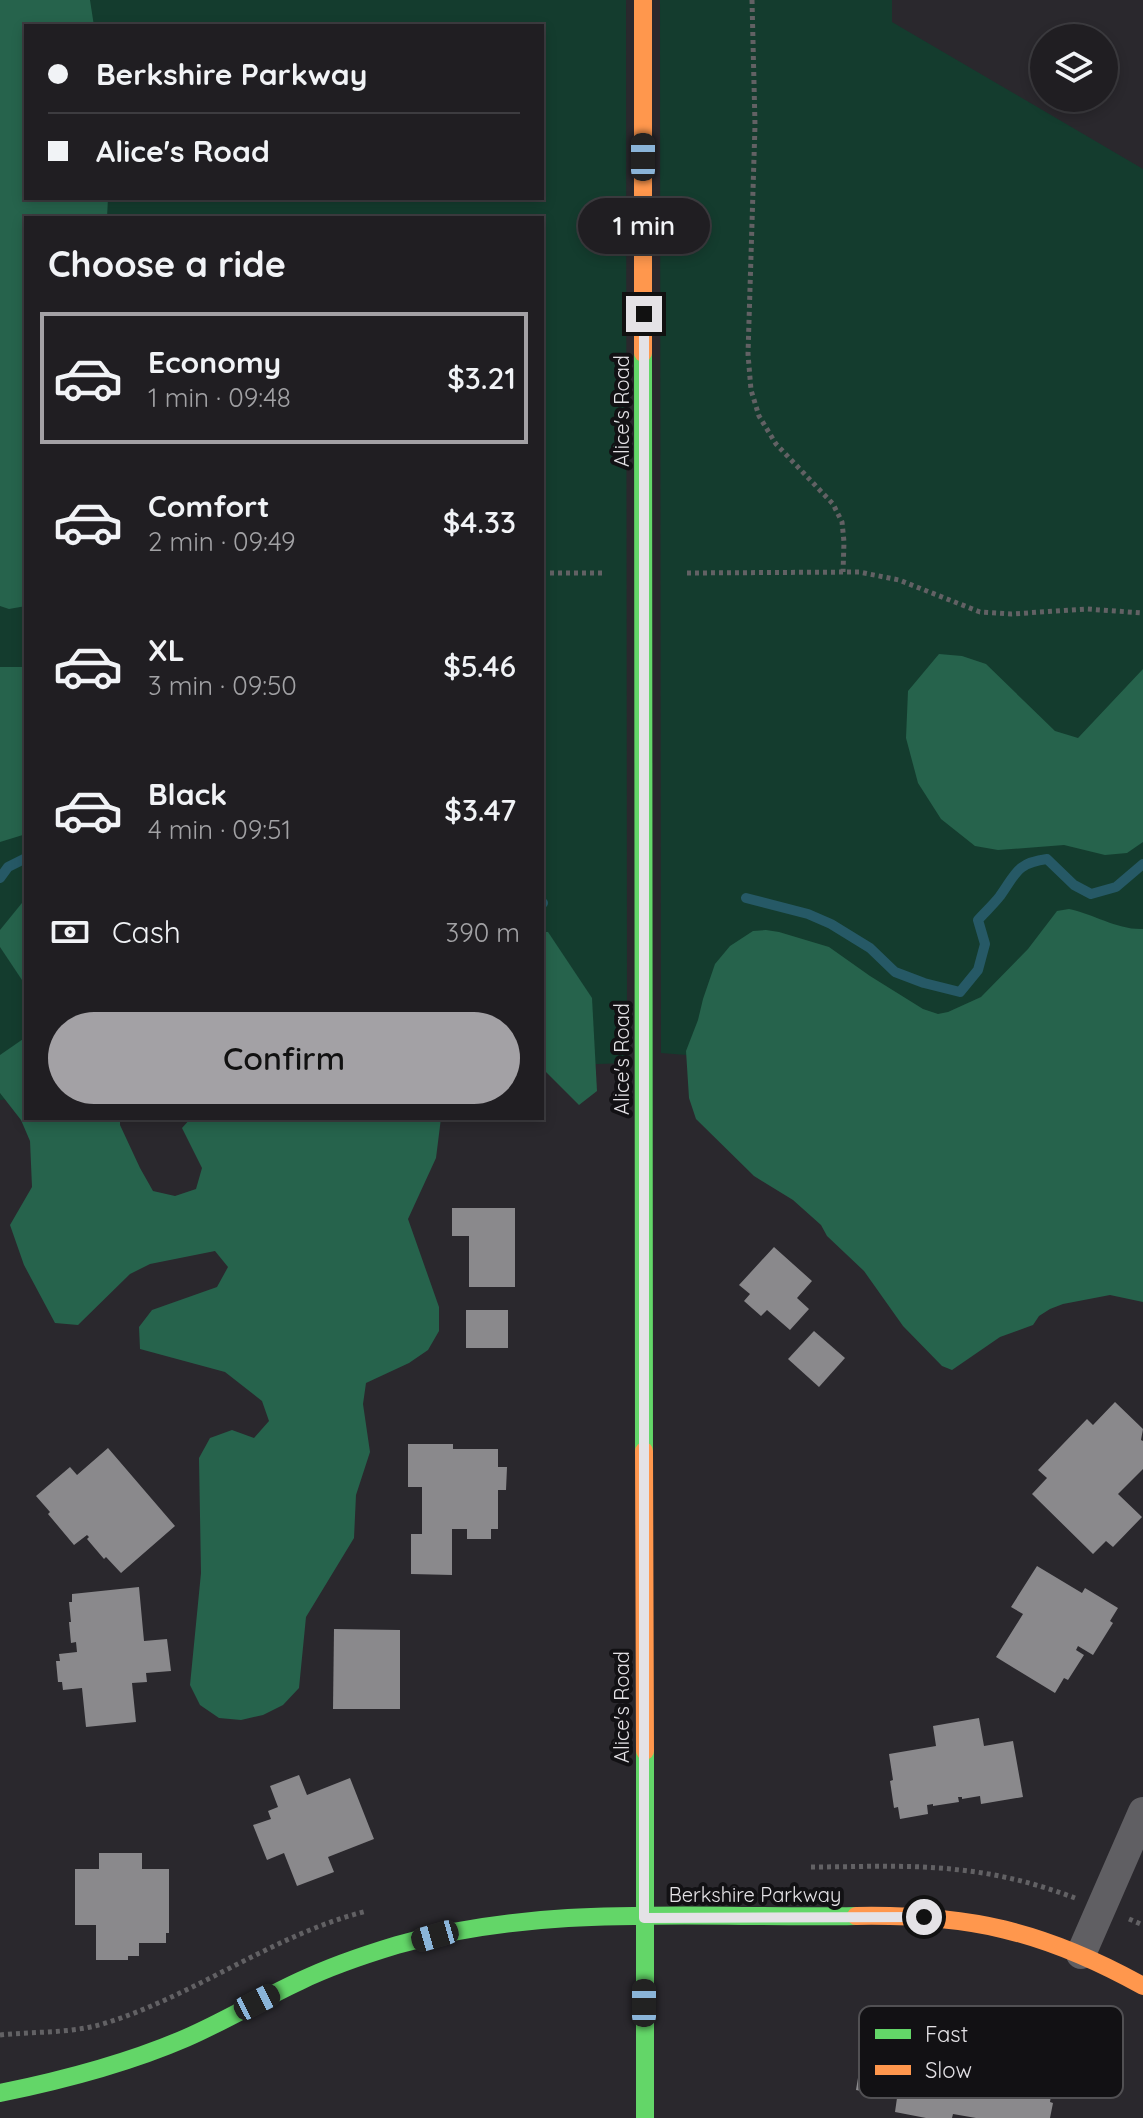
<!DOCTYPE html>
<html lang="en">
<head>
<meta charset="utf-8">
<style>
  :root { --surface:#201e22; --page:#2d2b2f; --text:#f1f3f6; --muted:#a2a2a5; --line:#3d3c40; --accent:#a3a1a5 }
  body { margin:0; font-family:Quicksand,sans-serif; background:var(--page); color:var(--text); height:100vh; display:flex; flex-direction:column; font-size:30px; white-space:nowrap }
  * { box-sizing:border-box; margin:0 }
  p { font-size:26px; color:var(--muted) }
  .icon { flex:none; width:44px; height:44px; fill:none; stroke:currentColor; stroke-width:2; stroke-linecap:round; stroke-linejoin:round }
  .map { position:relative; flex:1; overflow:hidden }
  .side { position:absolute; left:24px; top:216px; width:520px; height:904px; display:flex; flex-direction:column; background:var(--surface); border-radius:0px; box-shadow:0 4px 12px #0003,0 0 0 2px var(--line) }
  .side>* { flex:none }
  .top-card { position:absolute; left:24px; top:24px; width:520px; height:176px; border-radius:0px; box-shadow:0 4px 12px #0003,0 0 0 2px var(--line); display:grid; align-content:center; height:176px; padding:0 24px; background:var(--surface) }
  .tools { position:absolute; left:1030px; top:24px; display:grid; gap:16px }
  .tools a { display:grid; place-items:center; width:88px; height:88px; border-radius:50%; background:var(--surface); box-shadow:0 4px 12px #0003,0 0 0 2px var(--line); font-size:40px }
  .end { position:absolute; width:36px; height:36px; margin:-18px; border:10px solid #e4e2e6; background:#111; box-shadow:0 0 0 4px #111 }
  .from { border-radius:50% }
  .bubble { position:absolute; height:56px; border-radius:28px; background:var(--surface); box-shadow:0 4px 12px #0003,0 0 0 2px var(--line); font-size:26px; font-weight:600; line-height:56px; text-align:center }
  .car { position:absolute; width:24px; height:48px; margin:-24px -12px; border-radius:10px; box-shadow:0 0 6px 2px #0007; background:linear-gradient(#222 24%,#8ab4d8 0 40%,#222 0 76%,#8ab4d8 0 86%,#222 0) }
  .top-card b { display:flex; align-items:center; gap:28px; height:76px; font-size:30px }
  .top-card b+b { border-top:2px solid var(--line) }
  .top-card i { width:20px; height:20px; background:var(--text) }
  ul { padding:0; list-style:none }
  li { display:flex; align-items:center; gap:24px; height:132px; margin:0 16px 12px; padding:0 8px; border:4px solid transparent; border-radius:0px }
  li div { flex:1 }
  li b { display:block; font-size:30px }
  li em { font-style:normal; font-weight:600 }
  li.selected { border-color:var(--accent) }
  li>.icon { width:72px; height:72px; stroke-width:1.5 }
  h2 { padding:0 24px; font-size:36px; line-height:96px }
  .pay { display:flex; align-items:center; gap:20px; height:88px; padding:0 24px; font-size:30px }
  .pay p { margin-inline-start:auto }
  .action { display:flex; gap:16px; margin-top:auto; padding:16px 24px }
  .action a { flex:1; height:92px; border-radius:48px; background:var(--accent); color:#111; font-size:32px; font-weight:600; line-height:92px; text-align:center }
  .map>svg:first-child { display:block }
  .green { fill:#143c2e; fill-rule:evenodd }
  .forest { fill:#26634c }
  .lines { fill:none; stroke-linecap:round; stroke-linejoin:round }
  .stream { stroke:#265966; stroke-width:10 }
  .building { fill:#8a898c }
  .path { stroke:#626164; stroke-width:5; stroke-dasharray:4 4; stroke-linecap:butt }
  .street { stroke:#605f63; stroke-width:30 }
  .fast { stroke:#63d668; stroke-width:18 }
  .slow { stroke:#ff974d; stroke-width:18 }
  .route { stroke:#e4e2e6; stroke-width:10 }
  .labels { text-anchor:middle; stroke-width:8; stroke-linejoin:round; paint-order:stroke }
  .street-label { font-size:20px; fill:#e4e2e6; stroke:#121114 }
  .key { fill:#121114; stroke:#515053; stroke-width:2 }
  .key-label { font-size:22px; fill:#e4e2e6 }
</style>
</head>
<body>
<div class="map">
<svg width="1143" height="2118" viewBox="0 0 1143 2118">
  <rect width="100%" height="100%" fill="#2a282d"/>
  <g class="green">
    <path d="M0 0H626L627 1063 542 1066V218H26V1097L0 1100ZM26 26H542V198H26Z"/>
    <polygon points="660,0 892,0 892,22 1143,169 1143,1166 712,1057 661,1053"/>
  </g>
  <g class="forest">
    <polygon points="0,0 90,0 94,26 26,26 26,198 108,198 107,218 26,218 26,606 9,609 0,606"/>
    <polygon points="939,654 962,656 986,664 1055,731 1078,738 1143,669 1143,842 1127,853 1105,855 1064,845 998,850 975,846 941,819 918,783 906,738 908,691"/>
    <polygon points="0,667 26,667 26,834 0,842"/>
    <polygon points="26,898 26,986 0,947 0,930"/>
    <path d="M1069 909C1094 914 1117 930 1143 929V1302L1110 1295 1063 1304 1050 1309 1039 1316 1033 1325 1000 1337 952 1370 942 1366 903 1326 864 1271 827 1236 821 1225 793 1200 754 1176 696 1119 689 1098 686 1051 698 1020 703 999 715 964 730 946 753 931 766 930 779 932 829 947 870 976 923 1009 938 1014 948 1012 981 997 1028 949 1057 911Z"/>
    <polygon points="542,932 548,932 592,998 597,1091 579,1105 542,1068"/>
    <polygon points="26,1037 26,1118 120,1118 120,1125 140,1168 153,1191 175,1196 196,1189 202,1168 182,1128 191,1118 441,1118 436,1158 408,1219 439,1307 439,1331 428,1350 409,1363 366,1383 363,1404 370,1452 356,1495 354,1538 306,1617 299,1688 283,1705 263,1715 241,1720 219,1718 200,1705 190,1685 201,1573 199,1458 210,1438 232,1430 254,1438 269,1421 262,1401 225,1372 140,1349 139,1327 152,1310 217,1287 228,1267 215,1251 150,1264 130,1274 78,1325 55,1323 24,1265 10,1225 32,1187 30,1141 21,1120 0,1093 0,1055"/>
  </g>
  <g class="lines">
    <g class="stream">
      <polyline points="0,878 8,867 26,858"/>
      <path d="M746 898 808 914 831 924 870 948 895 972 924 983 960 992 978 970 985 944 978 920C985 912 993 905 1000 896 1016 874 1016 863 1047 859L1074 885 1091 894 1116 887 1143 864"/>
      <polyline points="542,903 543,903"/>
    </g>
  </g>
  <g class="building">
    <polygon points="452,1208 515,1208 515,1287 469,1287 469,1236 452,1236"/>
    <polygon points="774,1247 812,1281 797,1298 809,1309 790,1330 767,1310 761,1316 744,1301 750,1294 739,1285"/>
    <rect x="466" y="1310" width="42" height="38"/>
    <polygon points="814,1331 845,1358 819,1387 788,1359"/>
    <polygon points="1115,1402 1143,1429 1141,1440 1143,1441 1143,1469 1118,1494 1142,1517 1113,1547 1106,1541 1093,1554 1032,1494 1047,1478 1038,1470 1087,1419 1093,1425"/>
    <polygon points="408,1444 453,1444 453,1449 498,1449 498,1467 507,1467 506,1490 498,1490 498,1529 491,1529 491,1539 467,1539 467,1529 452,1529 452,1575 411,1574 411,1534 422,1534 422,1487 408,1487"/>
    <polygon points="108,1448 175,1526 121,1573 106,1557 104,1559 87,1539 89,1537 87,1535 74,1545 48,1514 50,1512 36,1496 70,1467 77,1475"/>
    <polygon points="1037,1566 1082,1593 1085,1588 1118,1608 1110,1621 1113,1623 1093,1655 1078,1646 1076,1650 1084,1655 1068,1680 1064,1678 1055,1693 996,1657 1023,1614 1011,1607"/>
    <polygon points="139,1587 144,1641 167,1639 171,1671 146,1673 147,1682 132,1683 136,1722 86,1727 82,1688 63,1690 62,1682 58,1682 56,1661 60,1661 59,1654 77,1652 76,1642 71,1643 69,1622 71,1622 69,1602 72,1602 72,1594"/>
    <polygon points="334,1629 400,1630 400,1709 333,1709"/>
    <polygon points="979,1718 984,1746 1013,1741 1023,1797 981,1804 980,1796 962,1799 962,1797 958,1797 959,1802 933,1806 933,1804 927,1805 928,1814 900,1819 898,1807 894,1808 890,1781 893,1780 889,1754 936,1746 933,1726"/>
    <polygon points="299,1775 307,1795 350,1778 374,1839 328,1857 334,1872 297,1886 284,1853 267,1860 253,1825 271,1819 268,1811 278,1807 270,1786"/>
    <polygon points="99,1853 142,1853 142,1869 169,1869 169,1933 166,1933 166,1943 139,1943 139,1956 128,1956 128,1960 96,1960 96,1925 75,1925 75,1869 99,1869"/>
    <polygon points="866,2029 940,2042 938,2055 954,2058 955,2052 983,2057 982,2063 985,2064 988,2048 1011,2052 1009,2062 1040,2067 1039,2073 1054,2076 1050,2102 1053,2103 1050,2118 976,2118 953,2114 952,2118 926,2118 895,2112 897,2098 856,2090"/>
  </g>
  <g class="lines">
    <g class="path">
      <polyline points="752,0 755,125 748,354 751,390 759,416 776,444 833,504 842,522 844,542 843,572"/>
      <polyline points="542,573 603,573"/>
      <polyline points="687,573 859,572 899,580 980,612 1011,614 1087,609 1143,613"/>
      <path d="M811 1867C861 1867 911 1864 960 1870 999 1874 1038 1884 1075 1898"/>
      <polyline points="1129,1919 1143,1925"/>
      <path d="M0 2035C37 2031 73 2034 109 2022 199 1993 275 1934 367 1911"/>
    </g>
    <polyline class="street" points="1081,1954 1143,1812"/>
    <g class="fast">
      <polyline points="643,353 644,1451"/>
      <polyline points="645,1751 645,2118"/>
      <path d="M0 2093C64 2080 126 2064 186 2038 225 2021 261 1999 300 1981 331 1966 364 1955 397 1945 545 1903 704 1919 856 1916"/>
    </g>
    <g class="slow">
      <polyline points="643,0 643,353"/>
      <polyline points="644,1451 645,1751"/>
      <path d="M856 1916C969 1914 1044 1931 1143 1986"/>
    </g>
  </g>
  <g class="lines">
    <polyline class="route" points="644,314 644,1918 924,1917"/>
  </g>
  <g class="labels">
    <g class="street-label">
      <text transform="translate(622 411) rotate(-90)" y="7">Alice's Road</text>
      <text transform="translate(622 1059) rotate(-90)" y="7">Alice's Road</text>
      <text transform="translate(622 1707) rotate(-90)" y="7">Alice's Road</text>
      <text x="755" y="1902">Berkshire Parkway</text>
    </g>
  </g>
  <rect x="859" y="2006" width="264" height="92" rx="12" class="key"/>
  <rect x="875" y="2029" width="36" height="10" fill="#63d668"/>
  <rect x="875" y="2065" width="36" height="10" fill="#ff974d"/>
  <g class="key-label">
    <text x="925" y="2042">Fast</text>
    <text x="925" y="2078">Slow</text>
  </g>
</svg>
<div class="tools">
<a><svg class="icon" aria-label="layers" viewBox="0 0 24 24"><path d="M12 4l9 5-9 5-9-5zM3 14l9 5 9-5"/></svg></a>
</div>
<i class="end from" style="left:924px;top:1917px"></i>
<i class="end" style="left:644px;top:314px"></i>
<div class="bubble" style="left:578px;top:198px;width:132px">1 min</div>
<i class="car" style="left:643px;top:157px;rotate:0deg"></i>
<i class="car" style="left:435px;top:1936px;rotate:254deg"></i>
<i class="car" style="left:257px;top:2002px;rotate:63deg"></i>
<i class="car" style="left:644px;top:2003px;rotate:0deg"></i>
<div class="top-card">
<b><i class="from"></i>Berkshire Parkway</b>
<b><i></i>Alice's Road</b>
</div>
<section class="side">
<h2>Choose a ride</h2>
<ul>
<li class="selected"><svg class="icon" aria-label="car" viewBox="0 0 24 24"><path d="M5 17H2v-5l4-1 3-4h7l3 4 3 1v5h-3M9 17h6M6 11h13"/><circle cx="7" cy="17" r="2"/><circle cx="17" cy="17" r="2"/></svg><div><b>Economy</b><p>1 min · 09:48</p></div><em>$3.21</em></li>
<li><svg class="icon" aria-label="car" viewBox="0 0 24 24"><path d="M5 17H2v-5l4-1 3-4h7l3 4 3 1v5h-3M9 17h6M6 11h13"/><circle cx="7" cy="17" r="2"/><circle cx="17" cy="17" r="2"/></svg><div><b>Comfort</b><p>2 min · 09:49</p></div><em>$4.33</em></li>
<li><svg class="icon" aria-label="car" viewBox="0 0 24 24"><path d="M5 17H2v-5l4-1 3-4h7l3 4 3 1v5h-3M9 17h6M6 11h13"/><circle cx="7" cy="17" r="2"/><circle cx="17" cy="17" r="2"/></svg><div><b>XL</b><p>3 min · 09:50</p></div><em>$5.46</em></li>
<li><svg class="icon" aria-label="car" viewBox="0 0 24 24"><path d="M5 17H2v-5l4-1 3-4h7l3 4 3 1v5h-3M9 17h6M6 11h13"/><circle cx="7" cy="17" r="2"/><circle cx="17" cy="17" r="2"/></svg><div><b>Black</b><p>4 min · 09:51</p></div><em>$3.47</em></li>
</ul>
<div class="pay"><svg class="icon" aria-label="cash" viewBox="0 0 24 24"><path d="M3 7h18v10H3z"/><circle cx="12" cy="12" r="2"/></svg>Cash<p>390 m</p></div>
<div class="action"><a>Confirm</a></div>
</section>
</div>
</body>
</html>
